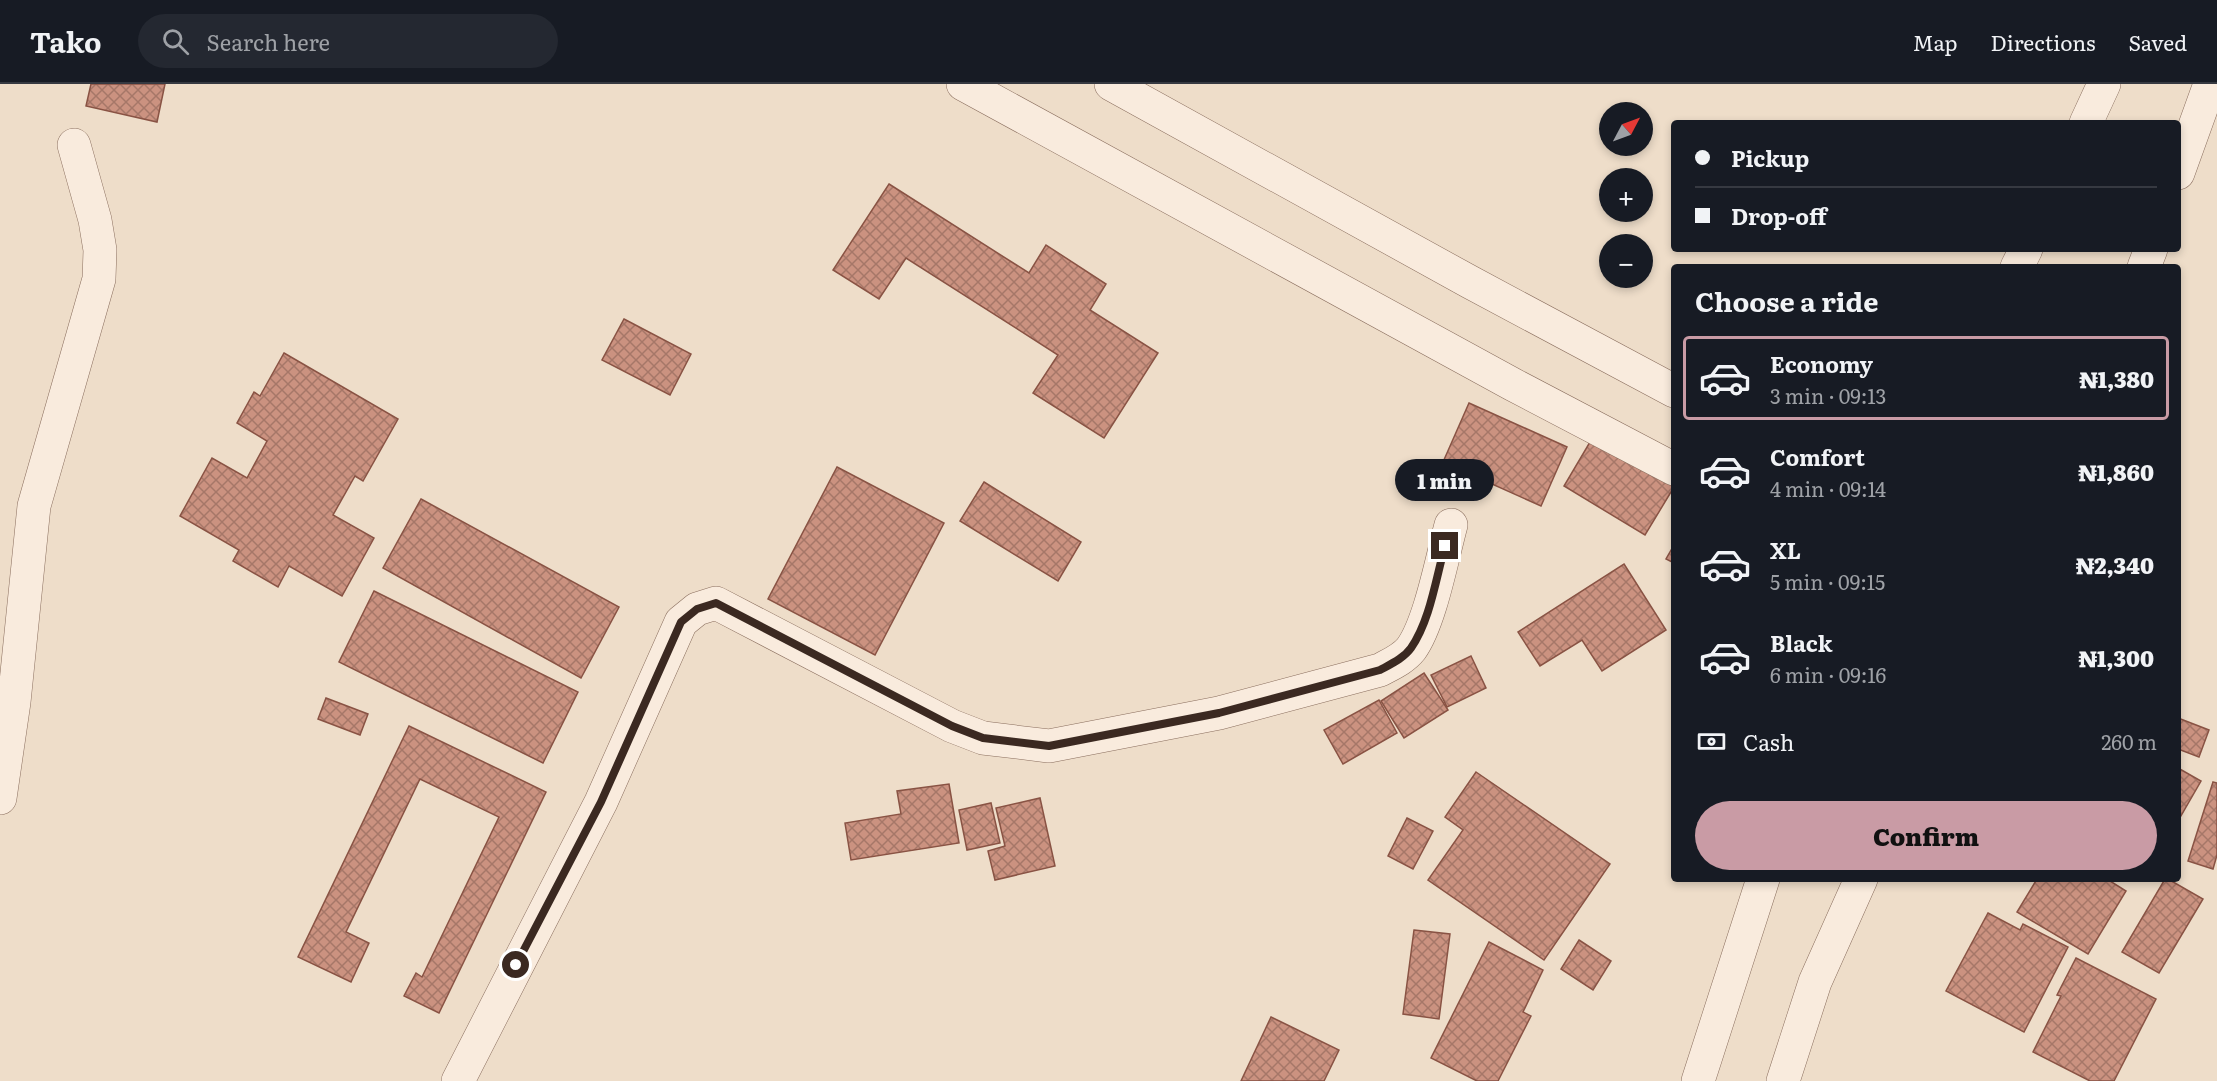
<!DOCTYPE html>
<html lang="en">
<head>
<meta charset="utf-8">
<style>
  :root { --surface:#171b24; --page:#242831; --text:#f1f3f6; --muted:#9ea1a6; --line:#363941; --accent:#c99ba5 }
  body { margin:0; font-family:Literata,serif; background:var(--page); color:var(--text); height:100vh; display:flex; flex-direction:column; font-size:22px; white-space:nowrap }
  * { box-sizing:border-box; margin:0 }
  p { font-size:20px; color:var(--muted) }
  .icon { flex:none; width:33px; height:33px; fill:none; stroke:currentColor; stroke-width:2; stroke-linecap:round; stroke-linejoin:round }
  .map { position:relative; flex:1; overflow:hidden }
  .panel { position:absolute; left:1671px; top:180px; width:510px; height:618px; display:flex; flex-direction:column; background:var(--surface); border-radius:6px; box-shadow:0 3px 9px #0003 }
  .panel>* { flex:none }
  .guide { position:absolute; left:1671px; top:36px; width:510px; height:132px; border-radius:6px; box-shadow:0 3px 9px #0003; display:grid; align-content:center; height:132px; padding:0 24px; background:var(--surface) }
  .needle { width:39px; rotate:49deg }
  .tools { position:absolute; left:1599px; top:18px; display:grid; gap:12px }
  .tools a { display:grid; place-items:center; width:54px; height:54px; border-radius:50%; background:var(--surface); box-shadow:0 3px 9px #0003; font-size:30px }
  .end { position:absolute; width:27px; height:27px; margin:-14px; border:8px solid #3b2921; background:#fff; box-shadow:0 0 0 3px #fff }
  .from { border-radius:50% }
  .bubble { position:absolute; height:42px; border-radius:21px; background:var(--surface); box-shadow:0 3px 9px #0003; font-size:20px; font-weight:800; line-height:42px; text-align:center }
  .guide b { display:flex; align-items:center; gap:21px; height:57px; font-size:22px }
  .guide b+b { border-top:2px solid var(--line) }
  .guide i { width:15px; height:15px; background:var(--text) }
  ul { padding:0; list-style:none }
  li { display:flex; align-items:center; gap:18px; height:84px; margin:0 12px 9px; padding:0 12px; border:3px solid transparent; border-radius:6px }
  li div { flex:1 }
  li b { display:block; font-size:22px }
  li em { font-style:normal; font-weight:800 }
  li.active { border-color:var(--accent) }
  li>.icon { width:54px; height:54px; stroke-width:1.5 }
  h2 { padding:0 24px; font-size:27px; line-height:72px }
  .pay { display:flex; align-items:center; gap:15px; height:66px; padding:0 24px; font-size:22px }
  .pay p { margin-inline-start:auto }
  .action { display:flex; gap:12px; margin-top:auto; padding:12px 24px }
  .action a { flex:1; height:69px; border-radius:36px; background:var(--accent); color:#111; font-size:24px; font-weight:800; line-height:69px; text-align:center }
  header { display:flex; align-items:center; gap:36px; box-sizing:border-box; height:84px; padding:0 30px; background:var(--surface); border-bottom:2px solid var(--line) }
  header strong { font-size:28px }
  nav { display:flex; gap:33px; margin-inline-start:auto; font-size:21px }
  .search { width:420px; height:54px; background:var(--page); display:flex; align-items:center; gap:15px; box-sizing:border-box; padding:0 21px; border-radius:33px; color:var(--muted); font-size:22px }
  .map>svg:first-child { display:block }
  .building { fill:url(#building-cross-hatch); stroke:#895344; stroke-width:1.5 }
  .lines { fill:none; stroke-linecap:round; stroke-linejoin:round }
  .minor-casing { stroke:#8a6e5e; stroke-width:34 }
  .minor { stroke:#f9ebdd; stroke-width:33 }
  .route { stroke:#3b2921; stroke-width:8 }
</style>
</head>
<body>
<header>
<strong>Tako</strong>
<div class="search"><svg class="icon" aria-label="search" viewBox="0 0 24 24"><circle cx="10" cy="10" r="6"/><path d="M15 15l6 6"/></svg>Search here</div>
<nav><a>Map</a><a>Directions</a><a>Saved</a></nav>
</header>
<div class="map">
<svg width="2217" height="997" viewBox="0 0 2217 997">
  <defs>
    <pattern id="building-cross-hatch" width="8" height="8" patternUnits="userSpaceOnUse" patternTransform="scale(1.5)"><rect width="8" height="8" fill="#cb9280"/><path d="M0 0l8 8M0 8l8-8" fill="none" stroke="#a67768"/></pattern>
  </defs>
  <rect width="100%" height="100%" fill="#eeddc9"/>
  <g class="building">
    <polygon points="91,0 165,0 157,38 86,22"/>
    <polygon points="889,100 1029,189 1046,161 1106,200 1090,226 1158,269 1104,354 1033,309 1058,271 906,174 879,215 833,186"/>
    <polygon points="624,235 691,270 670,311 602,276"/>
    <polygon points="284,269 398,335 363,397 355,392 333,431 374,454 342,512 289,482 278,503 233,477 239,466 180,432 212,374 247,394 267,357 237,339 254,308 260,312"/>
    <polygon points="1469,319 1567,363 1541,422 1443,378"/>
    <polygon points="1600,341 1674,386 1674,403 1645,451 1564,402"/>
    <polygon points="837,383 944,439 875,571 768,515"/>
    <polygon points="984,398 1081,458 1058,497 960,437"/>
    <polygon points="421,415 619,523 581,594 383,484"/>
    <polygon points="1674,461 1674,479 1666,475"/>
    <polygon points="1624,480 1666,546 1602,587 1582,556 1540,582 1518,548"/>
    <polygon points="374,507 578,608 543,679 339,578"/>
    <polygon points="1471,572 1486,604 1447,623 1431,591"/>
    <polygon points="1424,589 1448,626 1404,654 1381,617"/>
    <polygon points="326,614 368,630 360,651 318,635"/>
    <polygon points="1379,616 1397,649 1343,680 1324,646"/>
    <polygon points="2178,634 2209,646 2199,673 2178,665"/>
    <polygon points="409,642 546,708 439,929 404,912 416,889 422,893 499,733 420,695 346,848 369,859 351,898 298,873"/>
    <polygon points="2178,684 2201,697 2178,737"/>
    <polygon points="1476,688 1610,780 1544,876 1428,796 1463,746 1445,733"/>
    <polygon points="2213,698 2217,699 2217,771 2213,785 2188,777"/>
    <polygon points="949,700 959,759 851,776 845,739 901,730 897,707"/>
    <polygon points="1040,714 1055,782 995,796 988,767 1005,762 996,724"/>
    <polygon points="991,719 1000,759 967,766 959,726"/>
    <polygon points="1407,734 1433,747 1413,785 1388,772"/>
    <polygon points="2037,795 2107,795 2126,807 2088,870 2017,828"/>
    <polygon points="2165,795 2168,795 2203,815 2159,889 2122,868"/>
    <polygon points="1988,829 2020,846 2023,840 2068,863 2024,948 1946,907"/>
    <polygon points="1414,846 1450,850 1439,935 1403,930"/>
    <polygon points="1579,856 1611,877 1593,906 1561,885"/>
    <polygon points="1489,858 1543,886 1523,928 1531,932 1498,997 1477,997 1431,974"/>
    <polygon points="2076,874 2156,915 2114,997 2090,997 2033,968 2061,912 2057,911"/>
    <polygon points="1271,933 1339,966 1324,997 1241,997"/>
  </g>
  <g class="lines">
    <g class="minor-casing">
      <g id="minor">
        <polyline points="963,0 1512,300 1674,385"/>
        <polyline points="1111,0 1470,198 1674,307"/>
        <polyline points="2086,39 2104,0"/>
        <polyline points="2178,89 2210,0"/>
        <polyline points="2017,183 2026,165"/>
        <polyline points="2144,183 2151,165"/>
        <polyline points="0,714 14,618 34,422 99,195 100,166 95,136 74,61"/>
        <path d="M458 997 601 718 681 538 697 525 716 519 952 642 983 654 1049 662 1219 629 1380 586C1391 580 1403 575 1411 565 1430 539 1442 474 1451 441"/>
        <polyline points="1698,997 1763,795"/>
        <polyline points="1783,997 1815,898 1861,795"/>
      </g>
    </g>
    <use href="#minor" class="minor"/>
  </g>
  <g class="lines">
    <path class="route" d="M516 881 601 718 681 538 697 525 716 519 952 642 983 654 1049 662 1219 629 1380 586C1391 580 1404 574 1411 564 1430 537 1436 494 1445 462"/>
  </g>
</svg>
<div class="tools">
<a><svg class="needle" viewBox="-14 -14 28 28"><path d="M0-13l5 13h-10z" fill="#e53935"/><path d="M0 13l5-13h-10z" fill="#9ea1a6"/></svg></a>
<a>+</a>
<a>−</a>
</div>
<i class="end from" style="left:516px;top:881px"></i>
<i class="end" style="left:1445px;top:462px"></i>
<div class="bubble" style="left:1395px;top:375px;width:99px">1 min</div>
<div class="guide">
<b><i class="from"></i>Pickup</b>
<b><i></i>Drop-off</b>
</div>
<section class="panel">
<h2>Choose a ride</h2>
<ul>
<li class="active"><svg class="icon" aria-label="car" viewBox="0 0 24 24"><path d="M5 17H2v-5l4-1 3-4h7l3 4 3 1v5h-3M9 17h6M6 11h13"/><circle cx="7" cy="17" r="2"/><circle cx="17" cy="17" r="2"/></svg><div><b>Economy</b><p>3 min · 09:13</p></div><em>₦1,380</em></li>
<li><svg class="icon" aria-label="car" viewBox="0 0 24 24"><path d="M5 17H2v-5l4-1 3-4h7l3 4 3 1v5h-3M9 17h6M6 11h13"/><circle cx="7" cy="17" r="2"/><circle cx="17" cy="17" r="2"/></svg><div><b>Comfort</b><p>4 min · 09:14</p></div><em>₦1,860</em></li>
<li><svg class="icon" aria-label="car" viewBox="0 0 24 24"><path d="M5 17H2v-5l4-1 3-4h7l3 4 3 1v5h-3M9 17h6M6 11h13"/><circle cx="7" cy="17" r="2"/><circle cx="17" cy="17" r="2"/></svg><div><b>XL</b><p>5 min · 09:15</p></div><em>₦2,340</em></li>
<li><svg class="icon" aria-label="car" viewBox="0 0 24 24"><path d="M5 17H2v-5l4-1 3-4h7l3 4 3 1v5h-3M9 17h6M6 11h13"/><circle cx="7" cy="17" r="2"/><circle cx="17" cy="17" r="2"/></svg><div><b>Black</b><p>6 min · 09:16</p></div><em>₦1,300</em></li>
</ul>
<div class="pay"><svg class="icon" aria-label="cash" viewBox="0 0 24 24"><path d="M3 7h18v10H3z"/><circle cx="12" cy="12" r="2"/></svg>Cash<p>260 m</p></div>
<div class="action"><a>Confirm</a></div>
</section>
</div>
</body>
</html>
